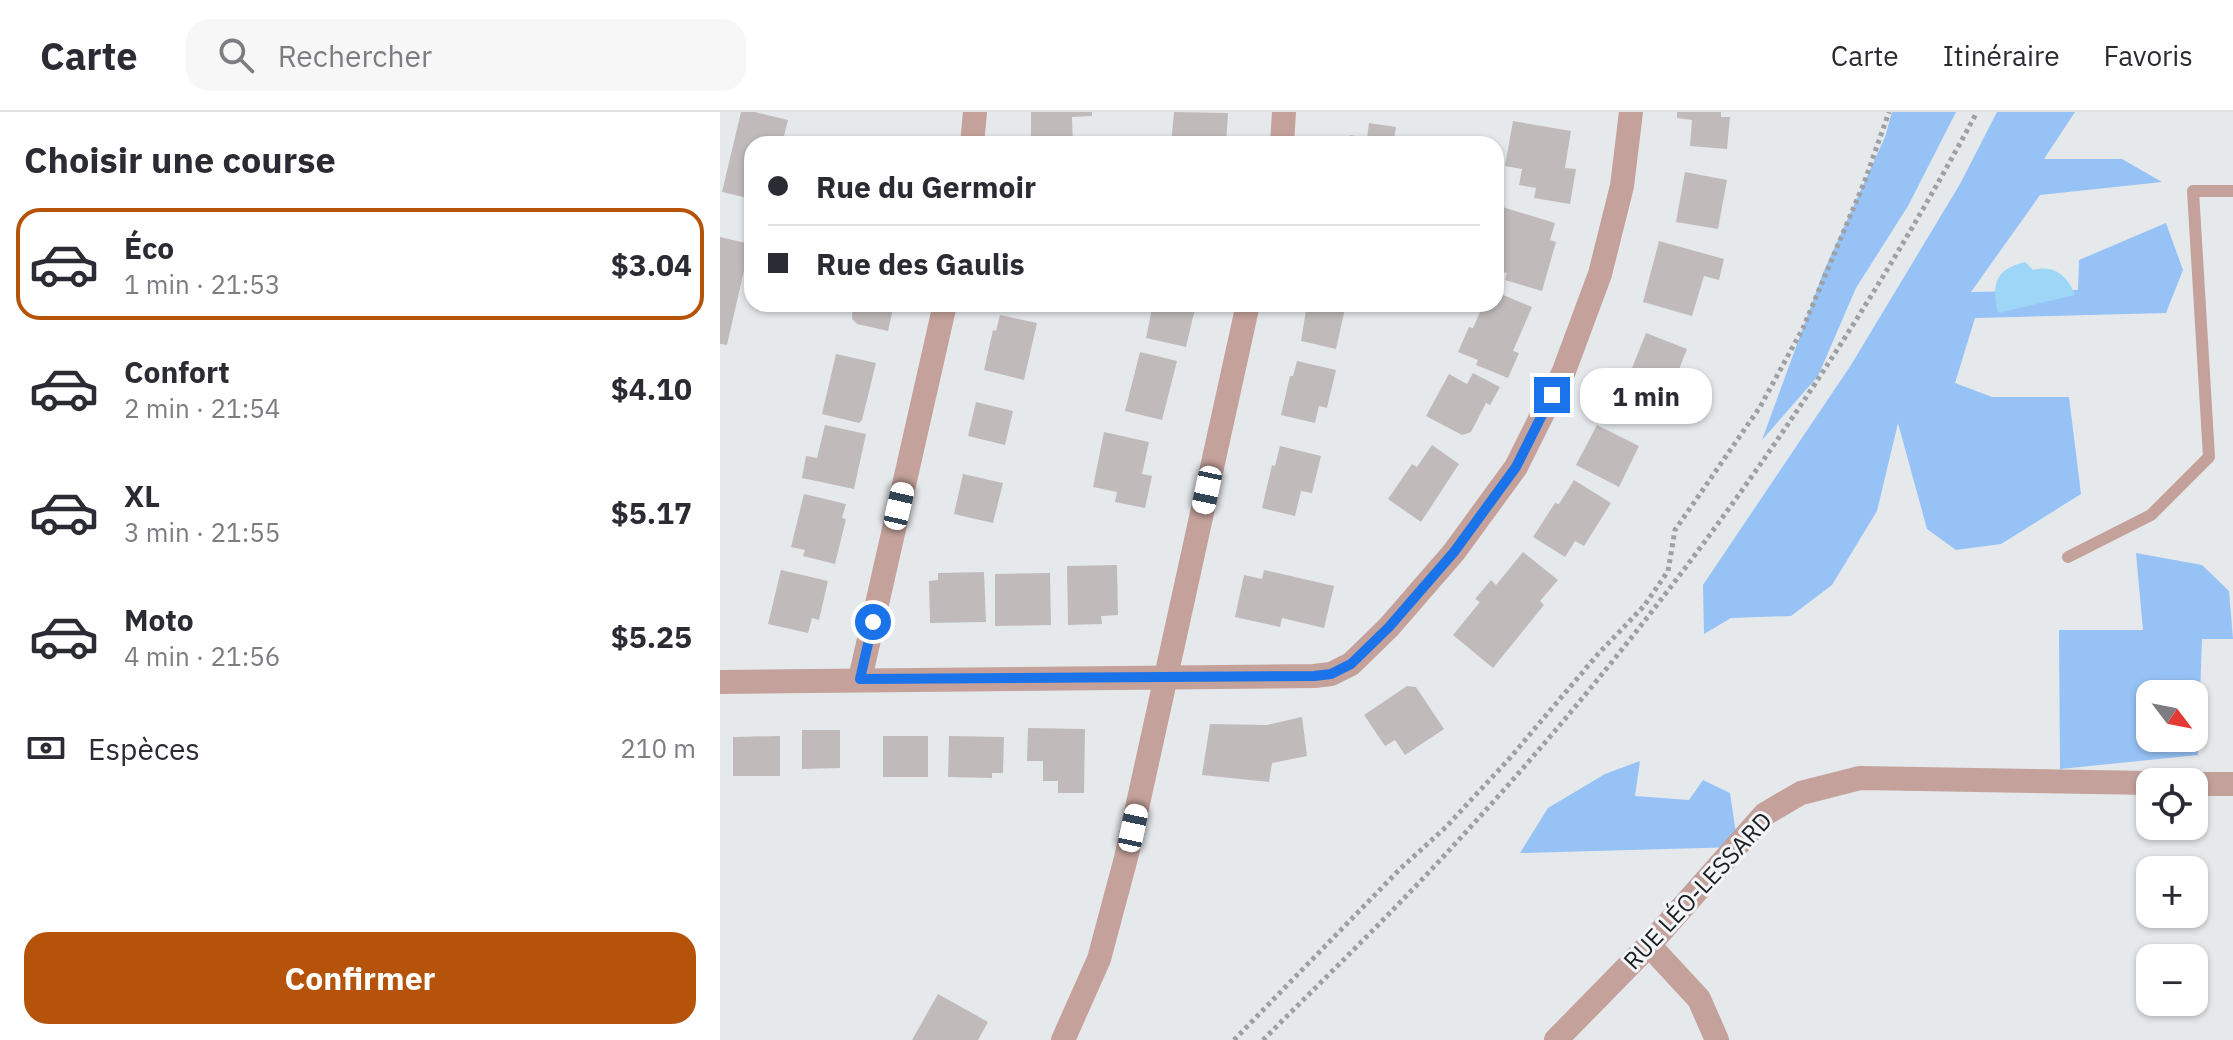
<!DOCTYPE html>
<html lang="fr">
<head>
<meta charset="utf-8">
<style>
  :root { --surface:#fff; --page:#f7f7f7; --text:#2b2b33; --muted:#7c7c81; --line:#e1e1e2; --accent:#b45309 }
  body { margin:0; font-family:"IBM Plex Sans",sans-serif; background:var(--page); color:var(--text); height:100vh; display:flex; flex-direction:column; font-size:30px; white-space:nowrap }
  * { box-sizing:border-box; margin:0 }
  p { font-size:26px; color:var(--muted) }
  .icon { flex:none; width:44px; height:44px; fill:none; stroke:currentColor; stroke-width:2; stroke-linecap:round; stroke-linejoin:round }
  .map { position:relative; flex:1; overflow:hidden }
  .panel { display:flex; flex-direction:column; background:var(--surface); width:720px }
  .panel>* { flex:none }
  .top-card { position:absolute; left:24px; top:24px; width:760px; height:176px; border-radius:24px; box-shadow:0 2px 6px #0004; display:grid; align-content:center; height:176px; padding:0 24px; background:var(--surface) }
  .needle { width:52px; rotate:122deg }
  .buttons { position:absolute; left:1416px; top:568px; display:grid; gap:16px }
  .buttons a { display:grid; place-items:center; width:72px; height:72px; border-radius:16px; background:var(--surface); box-shadow:0 2px 6px #0004; font-size:40px }
  .end { position:absolute; width:36px; height:36px; margin:-18px; border:10px solid #1a73e8; background:#fff; box-shadow:0 0 0 4px #fff }
  .from { border-radius:50% }
  .bubble { position:absolute; height:56px; border-radius:24px; background:var(--surface); box-shadow:0 2px 6px #0004; font-size:26px; font-weight:700; line-height:56px; text-align:center }
  .car { position:absolute; width:24px; height:48px; margin:-24px -12px; border-radius:10px; box-shadow:0 0 6px 2px #0007; background:linear-gradient(#fff 24%,#345 0 40%,#fff 0 76%,#345 0 86%,#fff 0) }
  .top-card b { display:flex; align-items:center; gap:28px; height:76px; font-size:30px }
  .top-card b+b { border-top:2px solid var(--line) }
  .top-card i { width:20px; height:20px; background:var(--text) }
  ul { padding:0; list-style:none }
  li { display:flex; align-items:center; gap:24px; height:112px; margin:0 16px 12px; padding:0 8px; border:4px solid transparent; border-radius:24px }
  li div { flex:1 }
  li b { display:block; font-size:30px }
  li em { font-style:normal; font-weight:700 }
  li.active { border-color:var(--accent) }
  li>.icon { width:72px; height:72px; stroke-width:1.5 }
  h2 { padding:0 24px; font-size:36px; line-height:96px }
  .pay { display:flex; align-items:center; gap:20px; height:88px; padding:0 24px; font-size:30px }
  .pay p { margin-inline-start:auto }
  .primary-button { display:flex; gap:16px; margin-top:auto; padding:16px 24px }
  .primary-button a { flex:1; height:92px; border-radius:24px; background:var(--accent); color:#fff; font-size:32px; font-weight:700; line-height:92px; text-align:center }
  header { display:flex; align-items:center; gap:48px; box-sizing:border-box; height:112px; padding:0 40px; background:var(--surface); border-bottom:2px solid var(--line) }
  header strong { font-size:38px }
  nav { display:flex; gap:44px; margin-inline-start:auto; font-size:28px }
  .search { width:560px; height:72px; background:var(--page); display:flex; align-items:center; gap:20px; box-sizing:border-box; padding:0 28px; border-radius:24px; color:var(--muted); font-size:30px }
  main { display:flex; flex:1; min-height:0 }
  .map>svg:first-child { display:block }
  .green { fill:#96c2f5; fill-rule:evenodd }
  .water { fill:#9ed6f8 }
  .building { fill:#c0bbba }
  .lines { fill:none; stroke-linecap:round; stroke-linejoin:round }
  .path { stroke:#9ea0a3; stroke-width:5; stroke-dasharray:4 4; stroke-linecap:butt }
  .lane { stroke:#c4a29b; stroke-width:12 }
  .street { stroke:#c4a29b; stroke-width:24 }
  .route { stroke:#1a73e8; stroke-width:10 }
  .labels { text-anchor:middle; stroke-width:6; stroke-linejoin:round; paint-order:stroke }
  .street-label { font-size:24px; fill:#1d1e1f; stroke:#f3f6f9 }
</style>
</head>
<body>
<header>
<strong>Carte</strong>
<div class="search"><svg class="icon" aria-label="search" viewBox="0 0 24 24"><circle cx="10" cy="10" r="6"/><path d="M15 15l6 6"/></svg>Rechercher</div>
<nav><a>Carte</a><a>Itinéraire</a><a>Favoris</a></nav>
</header>
<main>
<section class="panel">
<h2>Choisir une course</h2>
<ul>
<li class="active"><svg class="icon" aria-label="car" viewBox="0 0 24 24"><path d="M5 17H2v-5l4-1 3-4h7l3 4 3 1v5h-3M9 17h6M6 11h13"/><circle cx="7" cy="17" r="2"/><circle cx="17" cy="17" r="2"/></svg><div><b>Éco</b><p>1 min · 21:53</p></div><em>$3.04</em></li>
<li><svg class="icon" aria-label="car" viewBox="0 0 24 24"><path d="M5 17H2v-5l4-1 3-4h7l3 4 3 1v5h-3M9 17h6M6 11h13"/><circle cx="7" cy="17" r="2"/><circle cx="17" cy="17" r="2"/></svg><div><b>Confort</b><p>2 min · 21:54</p></div><em>$4.10</em></li>
<li><svg class="icon" aria-label="car" viewBox="0 0 24 24"><path d="M5 17H2v-5l4-1 3-4h7l3 4 3 1v5h-3M9 17h6M6 11h13"/><circle cx="7" cy="17" r="2"/><circle cx="17" cy="17" r="2"/></svg><div><b>XL</b><p>3 min · 21:55</p></div><em>$5.17</em></li>
<li><svg class="icon" aria-label="car" viewBox="0 0 24 24"><path d="M5 17H2v-5l4-1 3-4h7l3 4 3 1v5h-3M9 17h6M6 11h13"/><circle cx="7" cy="17" r="2"/><circle cx="17" cy="17" r="2"/></svg><div><b>Moto</b><p>4 min · 21:56</p></div><em>$5.25</em></li>
</ul>
<div class="pay"><svg class="icon" aria-label="cash" viewBox="0 0 24 24"><path d="M3 7h18v10H3z"/><circle cx="12" cy="12" r="2"/></svg>Espèces<p>210 m</p></div>
<div class="primary-button"><a>Confirmer</a></div>
</section>
<div class="map">
<svg width="1513" height="928" viewBox="0 0 1513 928">
  <rect width="100%" height="100%" fill="#e6e9ec"/>
  <g class="green">
    <polygon points="1172,0 1236,0 1188,94 1136,176 1098,264 1042,328 1103,161 1165,25"/>
    <polygon points="1277,0 1355,0 1324,47 1402,47 1442,70 1320,83 1251,180 1358,178 1359,148 1446,111 1463,158 1446,201 1255,206 1235,271 1272,285 1349,285 1361,382 1281,432 1236,438 1207,417 1178,311 1157,399 1112,473 1071,504 1011,506 984,522 983,473 1131,253 1240,72"/>
    <path d="M1416 441 1482 453 1509 479 1513 527H1482L1478 643 1340 657 1339 518H1423ZM1430 582H1474V626H1430Z"/>
    <polygon points="920,649 915,684 969,688 983,668 1010,681 1018,735 800,741 828,696 885,662"/>
  </g>
  <path class="water" d="M1305 150 1313 158C1334 152 1348 164 1355 183L1278 201C1272 172 1274 158 1305 150Z"/>
  <g class="building">
    <polygon points="21,0 35,0 68,8 62,32 32,32 32,87 2,80"/>
    <polygon points="311,0 372,0 372,4 352,5 353,32 311,32"/>
    <polygon points="454,0 508,1 506,32 451,32"/>
    <polygon points="957,0 1001,0 1001,5 1010,5 1007,37 970,34 972,8 957,6"/>
    <polygon points="793,9 851,19 845,56 856,57 850,92 814,86 816,76 799,73 802,57 785,54"/>
    <polygon points="649,11 676,15 673,32 629,32 630,23 647,26"/>
    <polygon points="965,60 1007,68 998,117 956,110"/>
    <polygon points="776,93 835,111 830,128 836,130 822,179 785,168 787,161 776,158"/>
    <polygon points="0,125 30,132 7,233 0,232"/>
    <polygon points="939,129 1004,147 999,168 984,164 972,204 923,190"/>
    <polygon points="776,180 812,195 793,239 799,241 788,266 756,253 758,248 738,240 749,215 753,216 761,198 757,192 776,192"/>
    <polygon points="133,192 174,192 168,219 137,212 132,207"/>
    <polygon points="433,192 476,192 466,235 426,226"/>
    <polygon points="587,192 626,192 616,237 581,229"/>
    <polygon points="280,203 317,211 304,268 264,258 273,218 276,219"/>
    <polygon points="926,221 967,237 949,283 908,266"/>
    <polygon points="420,240 457,249 442,308 405,299"/>
    <polygon points="116,242 156,251 142,308 139,311 102,302"/>
    <polygon points="577,249 616,258 607,296 599,294 595,311 561,303 570,264 573,264"/>
    <polygon points="753,261 780,275 770,293 766,291 751,320 742,323 706,304 729,262 747,272"/>
    <polygon points="256,290 293,299 285,333 248,324"/>
    <polygon points="105,313 146,322 134,377 82,366 86,344 97,346"/>
    <polygon points="877,313 919,334 899,375 856,353"/>
    <polygon points="384,320 429,330 422,362 432,364 425,396 395,390 397,380 373,375"/>
    <polygon points="712,333 739,352 701,410 668,387 692,352 697,355"/>
    <polygon points="560,334 601,344 592,381 581,379 575,404 542,396 552,353 555,354"/>
    <polygon points="243,362 283,371 273,411 234,402"/>
    <polygon points="854,368 891,391 864,434 855,429 845,445 813,425 835,391 839,392"/>
    <polygon points="84,382 126,392 122,406 126,407 115,452 83,444 85,438 71,435"/>
    <polygon points="803,440 838,468 820,489 824,493 773,556 733,523 760,490 755,487 771,468 776,473"/>
    <polygon points="397,453 398,503 381,504 382,512 348,513 347,454"/>
    <polygon points="61,458 108,469 99,508 92,506 88,521 48,512"/>
    <polygon points="544,458 614,474 604,516 562,506 560,515 515,505 524,463 542,467"/>
    <polygon points="264,460 266,510 210,511 209,469 218,468 218,461"/>
    <polygon points="330,461 331,513 275,514 275,462"/>
    <polygon points="687,574 696,575 724,617 685,643 675,628 665,634 644,603"/>
    <polygon points="582,605 587,644 552,651 549,670 482,663 490,612 547,613"/>
    <polygon points="308,616 365,617 364,681 338,681 338,669 323,669 323,649 307,649"/>
    <polygon points="82,618 120,618 120,656 82,657"/>
    <polygon points="60,624 60,664 13,664 13,625"/>
    <rect x="163" y="624" width="45" height="41"/>
    <polygon points="229,624 284,625 283,661 272,661 272,666 228,665"/>
    <polygon points="218,882 268,910 258,928 192,928"/>
  </g>
  <g class="lines">
    <g class="path">
      <polyline points="514,928 680,757 726,715 789,647 878,542 924,494 948,459 955,418 1040,295 1083,216 1144,71 1169,0"/>
      <path d="M543 928C607 864 673 800 734 733 937 513 1115 265 1257 0"/>
    </g>
    <polyline class="lane" points="1348,445 1431,403 1489,345 1473,79 1513,79"/>
    <g class="street">
      <polyline points="252,32 255,0"/>
      <polyline points="562,32 564,0"/>
      <polyline points="140,567 225,192"/>
      <polyline points="0,570 594,564 611,562 631,552 669,515 734,440 796,355 844,259 880,162 902,74 911,0"/>
      <polyline points="1474,672 1513,672"/>
      <polyline points="929,833 979,887 997,928"/>
      <polyline points="343,928 379,847 406,746 528,192"/>
      <polyline points="836,928 929,833 1045,702 1081,681 1140,666 1430,671"/>
    </g>
  </g>
  <g class="lines">
    <polyline class="route" points="153,510 140,567 594,564 611,562 631,552 669,515 734,440 796,355 832,283"/>
  </g>
  <g class="labels">
    <g class="street-label">
      <text transform="translate(978 779) rotate(-47)" y="8">RUE LÉO-LESSARD</text>
    </g>
  </g>
</svg>
<div class="buttons">
<a><svg class="needle" viewBox="-14 -14 28 28"><path d="M0-13l5 13h-10z" fill="#e53935"/><path d="M0 13l5-13h-10z" fill="#7c7c81"/></svg></a>
<a><svg class="icon" aria-label="locate" viewBox="0 0 24 24"><circle cx="12" cy="12" r="6"/><path d="M12 2v4M12 18v4M2 12h4M18 12h4"/></svg></a>
<a>+</a>
<a>−</a>
</div>
<i class="end from" style="left:153px;top:510px"></i>
<i class="end" style="left:832px;top:283px"></i>
<div class="bubble" style="left:860px;top:256px;width:132px">1 min</div>
<i class="car" style="left:487px;top:378px;rotate:192deg"></i>
<i class="car" style="left:179px;top:394px;rotate:13deg"></i>
<i class="car" style="left:413px;top:716px;rotate:12deg"></i>
<div class="top-card">
<b><i class="from"></i>Rue du Germoir</b>
<b><i></i>Rue des Gaulis</b>
</div>
</div>
</main>
</body>
</html>
